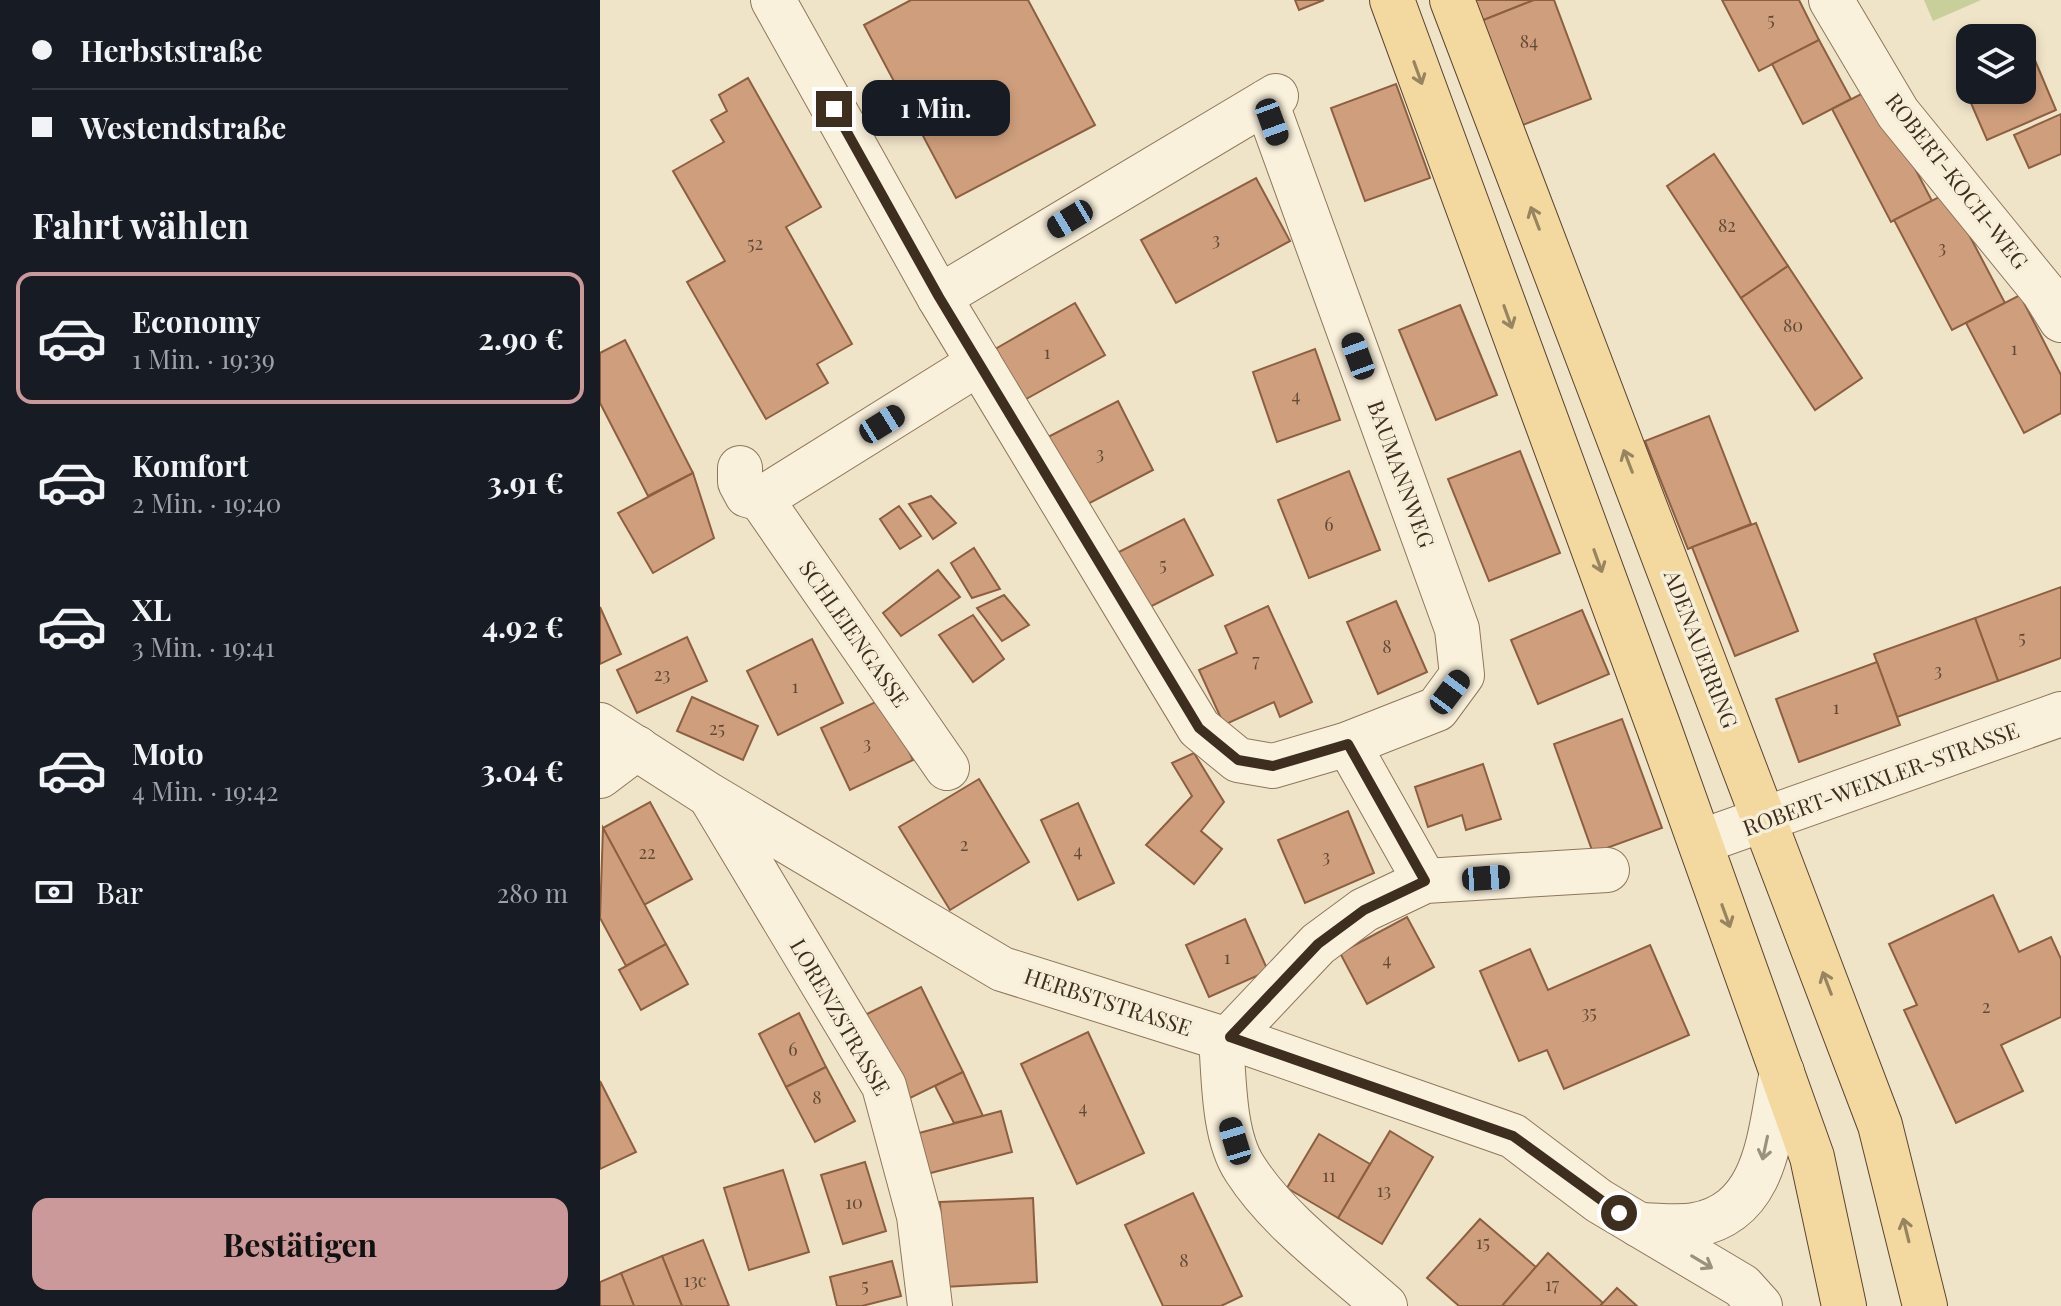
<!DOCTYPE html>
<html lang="de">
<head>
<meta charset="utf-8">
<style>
  :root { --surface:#171b24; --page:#20242c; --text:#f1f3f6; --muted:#9ea1a6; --line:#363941; --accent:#cc999b }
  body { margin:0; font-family:"Playfair Display",serif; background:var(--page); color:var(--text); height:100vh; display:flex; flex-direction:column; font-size:30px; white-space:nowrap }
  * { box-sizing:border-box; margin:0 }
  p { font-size:26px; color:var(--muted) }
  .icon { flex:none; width:44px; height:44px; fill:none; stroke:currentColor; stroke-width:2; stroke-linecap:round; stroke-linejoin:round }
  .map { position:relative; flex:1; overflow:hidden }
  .drawer { display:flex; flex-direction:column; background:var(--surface); width:600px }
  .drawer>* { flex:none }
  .top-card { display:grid; align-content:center; height:176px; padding:0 32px; background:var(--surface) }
  .tools { position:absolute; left:1356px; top:24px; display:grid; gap:16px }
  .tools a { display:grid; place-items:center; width:80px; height:80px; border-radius:16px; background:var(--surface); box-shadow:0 4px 12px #0003; font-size:40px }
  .end { position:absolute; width:36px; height:36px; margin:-18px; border:10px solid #3d2e20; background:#fff; box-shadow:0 0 0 4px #fff }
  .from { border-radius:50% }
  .bubble { position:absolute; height:56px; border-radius:16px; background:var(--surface); box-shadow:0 4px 12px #0003; font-size:26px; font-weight:700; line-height:56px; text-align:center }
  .car { position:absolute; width:24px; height:48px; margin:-24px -12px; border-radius:10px; box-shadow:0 0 6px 2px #0007; background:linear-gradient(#222 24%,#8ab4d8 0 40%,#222 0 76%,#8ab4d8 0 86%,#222 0) }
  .top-card b { display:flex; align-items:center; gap:28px; height:76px; font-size:30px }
  .top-card b+b { border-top:2px solid var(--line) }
  .top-card i { width:20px; height:20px; background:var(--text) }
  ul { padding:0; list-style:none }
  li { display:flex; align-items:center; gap:24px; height:132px; margin:0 16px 12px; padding:0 16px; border:4px solid transparent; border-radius:16px }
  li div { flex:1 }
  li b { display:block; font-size:30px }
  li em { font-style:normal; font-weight:700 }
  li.current { border-color:var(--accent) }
  li>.icon { width:72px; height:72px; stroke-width:1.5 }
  h2 { padding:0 32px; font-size:36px; line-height:96px }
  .pay { display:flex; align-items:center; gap:20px; height:88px; padding:0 32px; font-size:30px }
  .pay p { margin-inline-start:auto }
  .cta { display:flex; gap:16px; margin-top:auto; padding:16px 32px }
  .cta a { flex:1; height:92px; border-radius:16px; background:var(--accent); color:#111; font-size:32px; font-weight:700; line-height:92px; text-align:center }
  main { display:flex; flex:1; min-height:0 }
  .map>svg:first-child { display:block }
  .green { fill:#c9cf9b }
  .building { fill:#cf9f7d; stroke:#8d5f41; stroke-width:2 }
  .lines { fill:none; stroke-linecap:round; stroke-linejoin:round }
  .minor-casing { stroke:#8d765c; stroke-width:46 }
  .major-casing { stroke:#5b4430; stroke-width:46 }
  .minor { stroke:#faf1dc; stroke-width:44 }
  .major { stroke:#f3d9a0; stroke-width:44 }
  .oneway { stroke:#988460 }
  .oneway2 { stroke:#9c907e }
  .route { stroke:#3d2e20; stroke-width:10 }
  .labels { text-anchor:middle; stroke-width:7; stroke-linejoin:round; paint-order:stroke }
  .number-label { font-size:18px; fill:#624a37 }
  .street-label { font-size:22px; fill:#3d2e20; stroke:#f7eed8 }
</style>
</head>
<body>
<main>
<section class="drawer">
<div class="top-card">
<b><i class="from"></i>Herbststraße</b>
<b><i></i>Westendstraße</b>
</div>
<h2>Fahrt wählen</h2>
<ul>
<li class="current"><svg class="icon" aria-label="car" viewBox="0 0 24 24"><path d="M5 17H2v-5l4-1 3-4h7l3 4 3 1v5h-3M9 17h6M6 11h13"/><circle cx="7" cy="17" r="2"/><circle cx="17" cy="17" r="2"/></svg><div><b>Economy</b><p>1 Min. · 19:39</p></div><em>2.90 €</em></li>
<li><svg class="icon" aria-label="car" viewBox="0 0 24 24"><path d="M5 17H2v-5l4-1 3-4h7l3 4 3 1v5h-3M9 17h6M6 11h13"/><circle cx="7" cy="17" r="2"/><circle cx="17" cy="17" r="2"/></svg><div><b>Komfort</b><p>2 Min. · 19:40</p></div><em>3.91 €</em></li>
<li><svg class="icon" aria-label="car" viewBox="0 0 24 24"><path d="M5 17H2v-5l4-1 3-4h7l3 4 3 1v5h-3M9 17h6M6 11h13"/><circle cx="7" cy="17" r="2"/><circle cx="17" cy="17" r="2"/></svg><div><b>XL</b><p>3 Min. · 19:41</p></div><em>4.92 €</em></li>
<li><svg class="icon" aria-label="car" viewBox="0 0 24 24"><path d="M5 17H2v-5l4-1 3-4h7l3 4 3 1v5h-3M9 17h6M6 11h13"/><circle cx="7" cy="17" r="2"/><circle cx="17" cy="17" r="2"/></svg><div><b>Moto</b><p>4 Min. · 19:42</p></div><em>3.04 €</em></li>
</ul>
<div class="pay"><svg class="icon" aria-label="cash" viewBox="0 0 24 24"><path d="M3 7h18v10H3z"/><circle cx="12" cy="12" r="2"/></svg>Bar<p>280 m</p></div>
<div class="cta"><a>Bestätigen</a></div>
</section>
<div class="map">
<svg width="1461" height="1306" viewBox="0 0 1461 1306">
  <rect width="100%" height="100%" fill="#f0e4c8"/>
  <polygon class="green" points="1324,0 1381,0 1333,21"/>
  <g class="building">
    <polygon points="311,0 428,0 495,125 356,198 264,25"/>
    <polygon points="695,0 724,0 699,10"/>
    <polygon points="873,0 934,0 881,21"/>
    <polygon points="934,0 954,0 991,99 920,126 881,21"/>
    <polygon points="1122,0 1199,0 1219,40 1159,71"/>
    <polygon points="1219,40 1251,99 1203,124 1172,64"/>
    <polygon points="1434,58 1456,110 1387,140 1364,87 1422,90 1422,63"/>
    <polygon points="148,78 221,207 186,227 252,344 217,364 228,383 166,419 87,282 125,261 73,171 124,142 111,120 127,111 119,95"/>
    <polygon points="796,84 830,178 765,201 731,108"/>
    <polygon points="1273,88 1332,201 1291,222 1232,109"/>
    <polygon points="1461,114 1461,154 1429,168 1414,135"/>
    <polygon points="1114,154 1188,266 1141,298 1067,186"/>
    <polygon points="656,178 690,241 576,303 541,240"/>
    <polygon points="1347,193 1405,303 1352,330 1294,220"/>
    <polygon points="1188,266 1262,378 1215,410 1141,298"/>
    <polygon points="1420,295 1461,375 1461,413 1424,433 1366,323"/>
    <polygon points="475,303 505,355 419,403 390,352"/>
    <polygon points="860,305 897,395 836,420 799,330"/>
    <polygon points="25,340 93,473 48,496 0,403 0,353"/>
    <polygon points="715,349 740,420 677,442 653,372"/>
    <polygon points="518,401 553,470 484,506 448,437"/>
    <polygon points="1109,416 1151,524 1088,549 1045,441"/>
    <polygon points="920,451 960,553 889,581 848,479"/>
    <polygon points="749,471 780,550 709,578 678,500"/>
    <polygon points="93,473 114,538 53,573 18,513"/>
    <polygon points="331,496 356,523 333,539 309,504"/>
    <polygon points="299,506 321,536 300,549 280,519"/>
    <polygon points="584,519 613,575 542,611 513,555"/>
    <polygon points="1156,523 1198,631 1135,656 1092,547"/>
    <polygon points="374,548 400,589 372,598 351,563"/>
    <polygon points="338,570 360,597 301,636 283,613"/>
    <polygon points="1461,587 1461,658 1398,681 1375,618"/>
    <polygon points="404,595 429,625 402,641 377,608"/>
    <polygon points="796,601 827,672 778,694 747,622"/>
    <polygon points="668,606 712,702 680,717 674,702 624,725 599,670 637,653 625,626"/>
    <polygon points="0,607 21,654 0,664"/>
    <polygon points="982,610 1009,674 938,704 911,640"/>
    <polygon points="373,615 404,659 373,682 339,635"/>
    <polygon points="1375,618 1398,681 1297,717 1274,654"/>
    <polygon points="87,637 107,681 37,713 17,670"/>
    <polygon points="212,639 243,703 178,735 147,671"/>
    <polygon points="1277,662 1300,725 1199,762 1176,699"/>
    <polygon points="92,697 158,726 143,760 77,731"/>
    <polygon points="284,698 313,760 250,790 221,728"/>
    <polygon points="1022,719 1062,828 993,853 954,744"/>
    <polygon points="594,753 624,802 601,831 622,849 594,884 546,845 592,796 572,763"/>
    <polygon points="883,764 901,819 866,830 862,815 828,827 815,787"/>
    <polygon points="379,779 429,862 350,910 299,827"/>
    <polygon points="50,802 92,879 44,905 3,828"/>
    <polygon points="478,803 514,883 478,900 441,820"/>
    <polygon points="748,811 774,873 705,903 678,840"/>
    <polygon points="3,828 66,944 26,966 0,918"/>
    <polygon points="1393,895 1419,952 1451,937 1461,959 1461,1017 1401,1045 1423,1091 1356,1123 1304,1010 1317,1005 1289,944"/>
    <polygon points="807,917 834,967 767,1004 740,953"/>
    <polygon points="645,919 668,971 609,997 586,945"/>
    <polygon points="66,944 88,984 41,1010 19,970"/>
    <polygon points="1050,945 1089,1035 964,1089 947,1050 919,1061 880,971 930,949 948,990"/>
    <polygon points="321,987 363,1072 306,1100 265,1015"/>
    <polygon points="199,1013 226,1067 186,1087 159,1034"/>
    <polygon points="488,1032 544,1153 477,1184 421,1064"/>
    <polygon points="226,1067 255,1121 215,1142 186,1087"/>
    <polygon points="363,1072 383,1116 354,1123 335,1086"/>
    <polygon points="0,1081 36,1152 0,1169"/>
    <polygon points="401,1111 412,1152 319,1176 308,1136"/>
    <polygon points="790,1131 833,1157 782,1244 738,1218"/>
    <polygon points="719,1134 770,1164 738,1218 687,1188"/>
    <polygon points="265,1162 286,1231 243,1244 221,1175"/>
    <polygon points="183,1170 209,1252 149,1270 124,1188"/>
    <polygon points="593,1193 642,1296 621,1306 563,1306 525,1225"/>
    <polygon points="433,1198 437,1282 344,1287 340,1202"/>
    <polygon points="880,1219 936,1267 902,1306 859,1306 827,1278"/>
    <polygon points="103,1240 129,1306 82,1306 62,1256"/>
    <polygon points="948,1253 1003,1303 1000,1306 902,1306"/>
    <polygon points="62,1256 82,1306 34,1306 21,1273"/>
    <polygon points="292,1261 301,1296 262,1306 237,1306 230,1277"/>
    <polygon points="21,1273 34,1306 0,1306 0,1282"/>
    <polygon points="1017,1288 1037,1306 1000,1306"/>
  </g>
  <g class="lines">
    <g class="minor-casing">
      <g id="minor">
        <polyline points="173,0 339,297 599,728 638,760 673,766 748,744 837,709 862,675 857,629 666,102"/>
        <polyline points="1231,0 1298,113 1443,291 1461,320"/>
        <polyline points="339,297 676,96"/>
        <polyline points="140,468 140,482 147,495 161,499 379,363"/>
        <polyline points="161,499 347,768"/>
        <polyline points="0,725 109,795 402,969 621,1038 630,1037 913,1136 999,1201 1142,1286 1160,1306"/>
        <polyline points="748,744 825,881"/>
        <polyline points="0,776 37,748"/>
        <polyline points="113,801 284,1086 319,1216 330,1306"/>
        <polyline points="1100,842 1461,714"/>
        <polyline points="630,1037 718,944 764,910 825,881 1007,870"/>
        <path d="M621 1038C624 1077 623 1136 645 1169 679 1222 738 1264 785 1306"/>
        <path d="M1039 1225C1057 1225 1078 1228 1095 1225 1169 1211 1169 1132 1182 1072"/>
      </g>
    </g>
    <g class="major-casing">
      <g id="major">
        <polyline points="792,0 1059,728 1212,1157 1244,1306"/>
        <polyline points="852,0 1280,1125 1325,1306"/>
      </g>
    </g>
    <use href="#minor" class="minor"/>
    <use href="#major" class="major"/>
  </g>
  <defs><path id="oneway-shaft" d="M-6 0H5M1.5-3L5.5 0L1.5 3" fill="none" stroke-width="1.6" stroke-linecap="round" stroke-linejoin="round" transform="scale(2)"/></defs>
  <g class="oneway">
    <use href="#oneway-shaft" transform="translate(818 73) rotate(70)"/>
    <use href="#oneway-shaft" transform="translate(935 218) rotate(-111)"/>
    <use href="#oneway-shaft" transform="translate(908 317) rotate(70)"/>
    <use href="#oneway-shaft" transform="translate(1028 461) rotate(-111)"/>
    <use href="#oneway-shaft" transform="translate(998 561) rotate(70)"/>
    <use href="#oneway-shaft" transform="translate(1126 916) rotate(70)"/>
    <use href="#oneway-shaft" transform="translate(1227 983) rotate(-111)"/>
    <use href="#oneway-shaft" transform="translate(1306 1230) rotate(-104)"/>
  </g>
  <g class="oneway2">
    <use href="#oneway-shaft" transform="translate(1165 1148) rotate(102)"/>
    <use href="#oneway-shaft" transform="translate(1102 1262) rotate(31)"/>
  </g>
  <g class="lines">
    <polyline class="route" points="234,109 339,297 599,728 638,760 673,766 748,744 825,881 764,910 718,944 630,1037 913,1136 1019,1213"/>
  </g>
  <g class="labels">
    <g class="number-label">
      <text x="1171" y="26">5</text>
      <text x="929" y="48">84</text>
      <text x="1127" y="232">82</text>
      <text x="616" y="246">3</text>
      <text x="155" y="250">52</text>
      <text x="1342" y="254">3</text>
      <text x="1193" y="332">80</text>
      <text x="1414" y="355">1</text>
      <text x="447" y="359">1</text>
      <text x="696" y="402">4</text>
      <text x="500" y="460">3</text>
      <text x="729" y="531">6</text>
      <text x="563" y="571">5</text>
      <text x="1422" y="644">5</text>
      <text x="787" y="653">8</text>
      <text x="656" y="667">7</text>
      <text x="1338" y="677">3</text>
      <text x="62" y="681">23</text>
      <text x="195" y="693">1</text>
      <text x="1236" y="714">1</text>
      <text x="117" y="735">25</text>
      <text x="267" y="750">3</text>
      <text x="364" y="851">2</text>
      <text x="478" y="857">4</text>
      <text x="47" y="859">22</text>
      <text x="726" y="863">3</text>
      <text x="627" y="964">1</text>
      <text x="787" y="966">4</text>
      <text x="1386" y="1013">2</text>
      <text x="989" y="1019">35</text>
      <text x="193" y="1056">6</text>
      <text x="217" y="1104">8</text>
      <text x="483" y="1114">4</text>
      <text x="729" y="1182">11</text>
      <text x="784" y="1197">13</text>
      <text x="254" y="1209">10</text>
      <text x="883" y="1249">15</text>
      <text x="584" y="1267">8</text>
      <text x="95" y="1287">13c</text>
      <text x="952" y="1291">17</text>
      <text x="265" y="1292">5</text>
    </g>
    <g class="street-label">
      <text transform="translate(1357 181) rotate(52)" y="8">ROBERT-KOCH-WEG</text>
      <text transform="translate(801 474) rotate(70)" y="8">BAUMANNWEG</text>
      <text transform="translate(254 634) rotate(55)" y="8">SCHLEIENGASSE</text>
      <text transform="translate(1101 649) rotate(69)" y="8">ADENAUERRING</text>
      <text transform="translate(1281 779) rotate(-20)" y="8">ROBERT-WEIXLER-STRASSE</text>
      <text transform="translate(508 1002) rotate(18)" y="8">HERBSTSTRASSE</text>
      <text transform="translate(240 1017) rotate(60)" y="8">LORENZSTRASSE</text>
    </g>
  </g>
</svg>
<div class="tools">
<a><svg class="icon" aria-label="layers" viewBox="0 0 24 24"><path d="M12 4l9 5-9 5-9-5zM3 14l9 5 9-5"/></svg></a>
</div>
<i class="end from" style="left:1019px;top:1213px"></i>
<i class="end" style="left:234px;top:109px"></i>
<div class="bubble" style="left:262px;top:80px;width:148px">1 Min.</div>
<i class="car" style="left:672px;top:122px;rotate:160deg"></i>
<i class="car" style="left:470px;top:219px;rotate:239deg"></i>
<i class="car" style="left:758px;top:356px;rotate:340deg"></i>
<i class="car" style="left:282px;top:424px;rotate:58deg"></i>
<i class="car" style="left:850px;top:692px;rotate:37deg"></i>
<i class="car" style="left:886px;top:878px;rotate:86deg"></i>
<i class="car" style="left:635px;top:1141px;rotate:343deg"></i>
</div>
</main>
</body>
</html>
